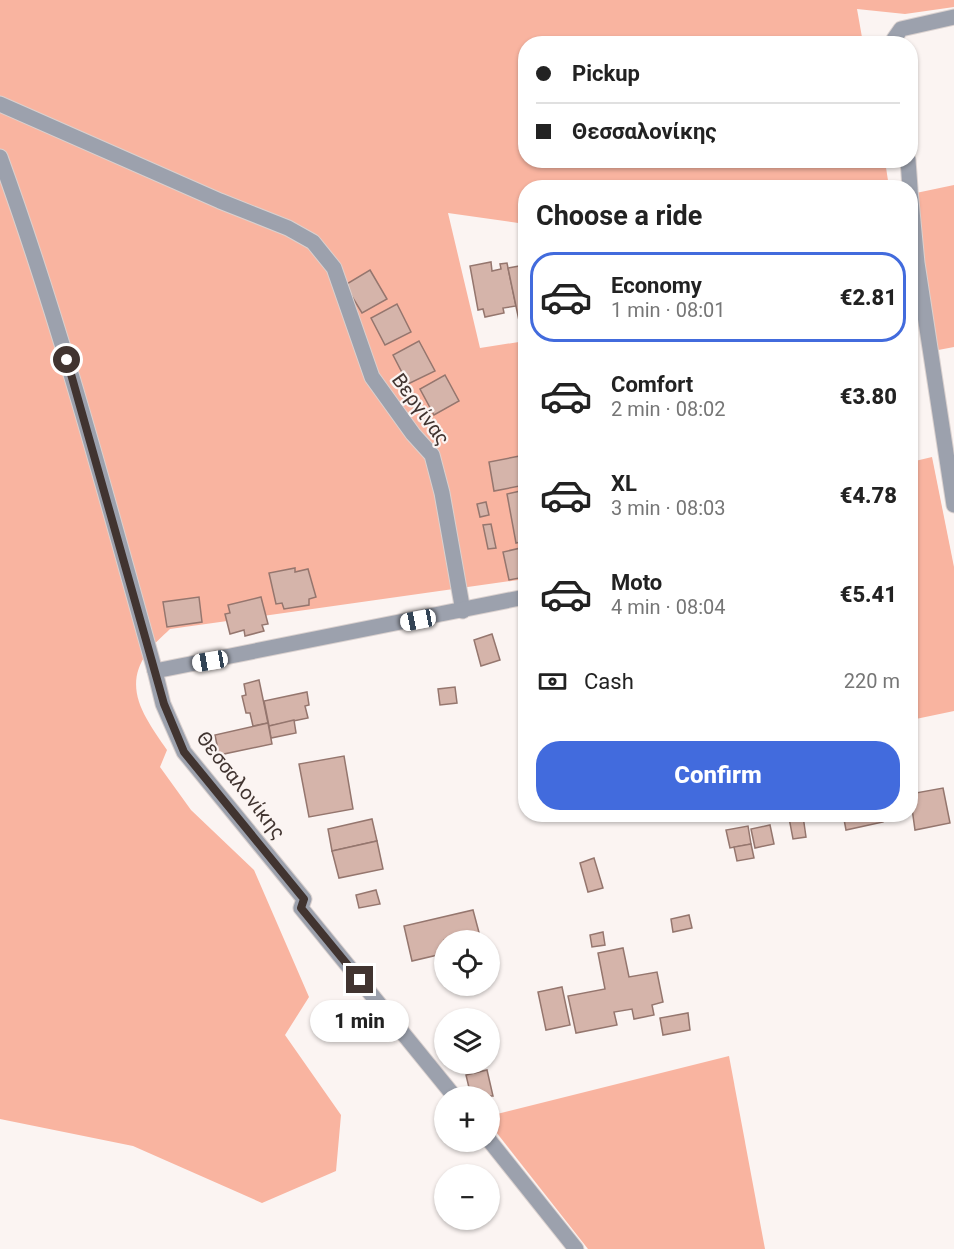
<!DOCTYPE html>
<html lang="en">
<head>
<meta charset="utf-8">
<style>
  :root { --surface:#fff; --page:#f2f2f2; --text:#222; --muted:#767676; --line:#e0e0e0; --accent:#426bdd }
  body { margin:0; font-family:Roboto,sans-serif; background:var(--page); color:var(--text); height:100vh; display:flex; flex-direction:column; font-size:22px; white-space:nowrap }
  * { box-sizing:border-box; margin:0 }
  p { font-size:20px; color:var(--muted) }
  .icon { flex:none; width:33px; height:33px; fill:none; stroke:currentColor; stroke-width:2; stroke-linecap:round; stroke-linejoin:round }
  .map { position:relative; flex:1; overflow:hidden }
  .details { position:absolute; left:518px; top:180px; width:400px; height:642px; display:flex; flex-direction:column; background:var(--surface); border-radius:24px; box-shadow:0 2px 4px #0004 }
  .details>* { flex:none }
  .guide { position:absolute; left:518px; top:36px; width:400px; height:132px; border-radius:24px; box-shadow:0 2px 4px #0004; display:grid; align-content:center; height:132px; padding:0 18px; background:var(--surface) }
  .fabs { position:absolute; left:434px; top:930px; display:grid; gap:12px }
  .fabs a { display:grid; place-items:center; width:66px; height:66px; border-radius:50%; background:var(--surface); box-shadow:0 2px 4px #0004; font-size:30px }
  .end { position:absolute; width:27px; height:27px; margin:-14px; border:8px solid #413430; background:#fff; box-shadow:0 0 0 3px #fff }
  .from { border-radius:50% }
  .bubble { position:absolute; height:42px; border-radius:21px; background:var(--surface); box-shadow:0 2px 4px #0004; font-size:20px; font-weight:800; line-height:42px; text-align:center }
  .car { position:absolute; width:18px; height:36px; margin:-18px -9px; border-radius:8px; box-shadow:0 0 4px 2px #0007; background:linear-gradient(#fff 24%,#345 0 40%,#fff 0 76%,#345 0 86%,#fff 0) }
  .guide b { display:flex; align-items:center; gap:21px; height:57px; font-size:22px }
  .guide b+b { border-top:2px solid var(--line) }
  .guide i { width:15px; height:15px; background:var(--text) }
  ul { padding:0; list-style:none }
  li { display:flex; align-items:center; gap:18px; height:90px; margin:0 12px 9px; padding:0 6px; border:3px solid transparent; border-radius:24px }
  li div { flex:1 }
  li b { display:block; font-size:22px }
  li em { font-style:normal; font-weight:800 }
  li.on { border-color:var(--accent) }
  li>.icon { width:54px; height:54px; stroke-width:1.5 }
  h2 { padding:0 18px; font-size:27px; line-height:72px }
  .pay { display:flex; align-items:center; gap:15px; height:66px; padding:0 18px; font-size:22px }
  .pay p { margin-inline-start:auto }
  .action { display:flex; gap:12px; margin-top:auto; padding:12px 18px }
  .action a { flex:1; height:69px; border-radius:24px; background:var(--accent); color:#fff; font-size:24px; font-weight:800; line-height:69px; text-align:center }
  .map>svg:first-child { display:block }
  .green { fill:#f9b4a0 }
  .building { fill:#d5b4aa; stroke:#95766e; stroke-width:1.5 }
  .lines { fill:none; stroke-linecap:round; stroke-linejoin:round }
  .street-casing { stroke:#dad1cf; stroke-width:17 }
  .street { stroke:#9ca1ad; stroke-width:15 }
  .route { stroke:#413430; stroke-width:8 }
  .labels { text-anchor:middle; stroke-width:4.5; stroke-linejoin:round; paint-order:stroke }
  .street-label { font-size:20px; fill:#413430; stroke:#fbf4f2 }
</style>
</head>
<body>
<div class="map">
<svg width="954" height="1249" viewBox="0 0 954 1249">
  <rect width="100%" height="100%" fill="#fbf4f2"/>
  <g class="green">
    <path d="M0 0H954V7L905 14 857 9 863 43 525 44V160L885 161 889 187 525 188V224L448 213 480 348 525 341V579L170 629C162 637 153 644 147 653 121 689 147 720 167 750L160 767 191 810 254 870 309 997 285 1035 341 1115 336 1171 262 1203 133 1146 0 1119Z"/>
    <polygon points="954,185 954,347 933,351 916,193"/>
    <polygon points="932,457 954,567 954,711 911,720 911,462"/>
    <polygon points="729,1056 765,1249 588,1249 489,1123 489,1116"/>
  </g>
  <g class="building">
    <polygon points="491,262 492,271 501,269 500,264 507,263 516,306 503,308 504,313 485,317 483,309 478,310 470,266"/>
    <polygon points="525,265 525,334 522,335 508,268"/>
    <polygon points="370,270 387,299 362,313 345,285"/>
    <polygon points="397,304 411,332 385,345 371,318"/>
    <polygon points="419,341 435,371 408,384 393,355"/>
    <polygon points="445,375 459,401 434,415 420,389"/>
    <polygon points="525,455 525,485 494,491 489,462"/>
    <polygon points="525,490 525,541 516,543 507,494"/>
    <polygon points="486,502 489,515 480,517 477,504"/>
    <polygon points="491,524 496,548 488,549 483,525"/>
    <polygon points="525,547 525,577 509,580 503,552"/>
    <polygon points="295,568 295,572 308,569 316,597 309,599 309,605 284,609 282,603 276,604 269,573"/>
    <polygon points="199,597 202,622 167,627 163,602"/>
    <polygon points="261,597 268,624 262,625 264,631 245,636 244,630 230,634 225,614 230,613 228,605"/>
    <polygon points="492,634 500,660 481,666 474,640"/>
    <polygon points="259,680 268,723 253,726 250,713 246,713 242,696 246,695 244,684"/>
    <polygon points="455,687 457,703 440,705 438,689"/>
    <polygon points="307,692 309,705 305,706 308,718 269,726 264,701"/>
    <polygon points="294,720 296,733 271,738 269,726"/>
    <polygon points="268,723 272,744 219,755 215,735"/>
    <polygon points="344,756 353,809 309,817 299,764"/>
    <polygon points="943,788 950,823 915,830 910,794"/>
    <polygon points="843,814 882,814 883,822 846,830"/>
    <polygon points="803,816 806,837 793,839 789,818"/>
    <polygon points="372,819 377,841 332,851 328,829"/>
    <polygon points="770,825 774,844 755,848 751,829"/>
    <polygon points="748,826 751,844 730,848 726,830"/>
    <polygon points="377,841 383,869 339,878 332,851"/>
    <polygon points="751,844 754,858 737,861 734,847"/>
    <polygon points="594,858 603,888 588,892 580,863"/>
    <polygon points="376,890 380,904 359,908 356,895"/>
    <polygon points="473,910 481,940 444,940 444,964 442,954 412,961 404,926"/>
    <polygon points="689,915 692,928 673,932 671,919"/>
    <polygon points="603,932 605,945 592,947 590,935"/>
    <polygon points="623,948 629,977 657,972 663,1002 652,1005 654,1015 634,1019 632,1009 614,1012 617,1025 576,1033 568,996 605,989 598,953"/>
    <polygon points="562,987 570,1025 546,1030 538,992"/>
    <polygon points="688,1013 690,1030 663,1035 660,1018"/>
    <polygon points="487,1070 493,1096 471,1096 466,1075"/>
  </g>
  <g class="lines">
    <g class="street-casing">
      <g id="street">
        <polyline points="895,44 894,39 901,29 954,17"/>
        <polyline points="0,104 220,201 288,228 313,242 334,268 372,377 413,434 432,455 442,493 463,611"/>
        <path d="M0 157C61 325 107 499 155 671"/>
        <polyline points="908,160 910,188"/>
        <polyline points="910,190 917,263 954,505"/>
        <polyline points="454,1096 301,908 304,899 184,752 163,704 155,671 525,597"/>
        <polyline points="489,1140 576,1249"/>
      </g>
    </g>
    <use href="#street" class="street"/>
  </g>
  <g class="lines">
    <polyline class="route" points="67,360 164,704 184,752 304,899 301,908 360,980"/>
  </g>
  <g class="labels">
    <g class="street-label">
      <text transform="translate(421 409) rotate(54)" y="7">Βεργίνας</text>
      <text transform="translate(241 785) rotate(52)" y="7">Θεσσαλονίκης</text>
    </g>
  </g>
</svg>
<div class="fabs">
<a><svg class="icon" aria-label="locate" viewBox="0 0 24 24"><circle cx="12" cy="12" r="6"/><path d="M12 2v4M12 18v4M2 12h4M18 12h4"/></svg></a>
<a><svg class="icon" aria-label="layers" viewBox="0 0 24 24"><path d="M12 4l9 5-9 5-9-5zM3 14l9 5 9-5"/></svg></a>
<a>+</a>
<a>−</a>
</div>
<i class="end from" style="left:67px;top:360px"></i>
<i class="end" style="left:360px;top:980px"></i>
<div class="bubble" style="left:310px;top:1000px;width:99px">1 min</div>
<i class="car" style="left:418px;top:620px;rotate:259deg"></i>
<i class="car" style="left:210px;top:661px;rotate:260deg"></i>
<div class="guide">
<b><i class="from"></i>Pickup</b>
<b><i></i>Θεσσαλονίκης</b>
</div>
<section class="details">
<h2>Choose a ride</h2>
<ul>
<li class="on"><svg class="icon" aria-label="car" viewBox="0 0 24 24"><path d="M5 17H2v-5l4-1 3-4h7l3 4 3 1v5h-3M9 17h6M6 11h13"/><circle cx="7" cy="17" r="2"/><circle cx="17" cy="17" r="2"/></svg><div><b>Economy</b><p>1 min · 08:01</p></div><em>€2.81</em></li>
<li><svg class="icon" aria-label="car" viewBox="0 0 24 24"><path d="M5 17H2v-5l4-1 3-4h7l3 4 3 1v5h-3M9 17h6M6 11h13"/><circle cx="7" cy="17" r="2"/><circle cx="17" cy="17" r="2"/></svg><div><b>Comfort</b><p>2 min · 08:02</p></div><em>€3.80</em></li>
<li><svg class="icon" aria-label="car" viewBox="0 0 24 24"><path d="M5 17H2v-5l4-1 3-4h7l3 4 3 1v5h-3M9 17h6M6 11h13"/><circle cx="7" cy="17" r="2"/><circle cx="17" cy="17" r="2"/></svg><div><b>XL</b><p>3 min · 08:03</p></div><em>€4.78</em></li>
<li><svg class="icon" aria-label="car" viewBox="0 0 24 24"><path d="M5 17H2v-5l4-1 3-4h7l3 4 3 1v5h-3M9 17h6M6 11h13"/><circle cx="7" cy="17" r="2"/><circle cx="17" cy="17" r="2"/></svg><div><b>Moto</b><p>4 min · 08:04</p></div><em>€5.41</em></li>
</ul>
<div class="pay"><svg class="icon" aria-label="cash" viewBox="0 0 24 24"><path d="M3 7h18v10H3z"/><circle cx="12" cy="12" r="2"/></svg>Cash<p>220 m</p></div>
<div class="action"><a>Confirm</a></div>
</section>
</div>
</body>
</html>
